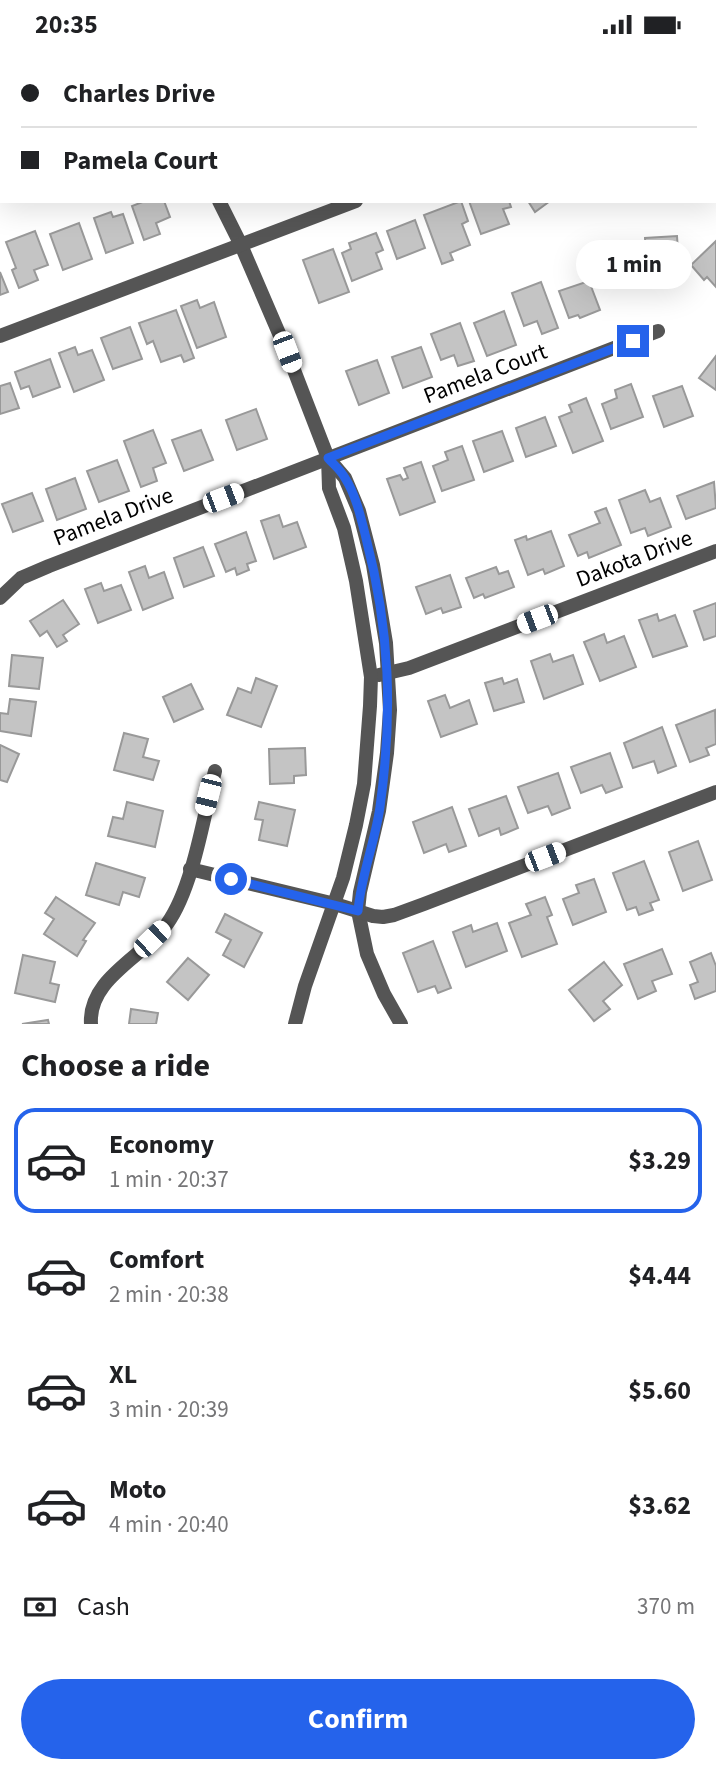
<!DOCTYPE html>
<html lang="en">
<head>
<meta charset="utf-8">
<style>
  :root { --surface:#fff; --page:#f2f2f2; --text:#202124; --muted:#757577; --line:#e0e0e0; --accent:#2563eb }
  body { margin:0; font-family:"Source Sans 3",sans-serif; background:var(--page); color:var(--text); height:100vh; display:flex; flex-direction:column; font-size:26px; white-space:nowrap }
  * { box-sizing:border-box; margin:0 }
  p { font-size:23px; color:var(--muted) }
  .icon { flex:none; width:38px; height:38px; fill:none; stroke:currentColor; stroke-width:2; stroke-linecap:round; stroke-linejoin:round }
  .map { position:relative; height:975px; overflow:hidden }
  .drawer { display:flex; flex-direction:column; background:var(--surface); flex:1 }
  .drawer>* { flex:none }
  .banner { position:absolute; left:0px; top:0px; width:718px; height:154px; box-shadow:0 7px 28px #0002; display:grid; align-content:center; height:154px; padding:0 21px; background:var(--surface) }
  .end { position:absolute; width:32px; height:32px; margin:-16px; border:9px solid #2563eb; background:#fff; box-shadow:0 0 0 4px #fff }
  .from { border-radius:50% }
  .bubble { position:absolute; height:49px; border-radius:24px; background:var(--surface); box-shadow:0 7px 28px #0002; font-size:23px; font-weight:700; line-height:49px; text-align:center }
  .car { position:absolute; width:21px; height:42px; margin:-21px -10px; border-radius:9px; box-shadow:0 0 5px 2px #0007; background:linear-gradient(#fff 24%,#345 0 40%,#fff 0 76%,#345 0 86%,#fff 0) }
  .banner b { display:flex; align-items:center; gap:24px; height:66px; font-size:26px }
  .banner b+b { border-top:2px solid var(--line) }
  .banner i { width:18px; height:18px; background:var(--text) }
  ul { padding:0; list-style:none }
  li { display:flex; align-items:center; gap:21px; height:105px; margin:0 14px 10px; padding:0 7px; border:4px solid transparent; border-radius:21px }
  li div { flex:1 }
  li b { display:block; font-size:26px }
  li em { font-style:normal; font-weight:700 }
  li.on { border-color:var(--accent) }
  li>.icon { width:63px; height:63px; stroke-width:1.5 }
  h2 { padding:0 21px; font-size:32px; line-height:84px }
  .pay { display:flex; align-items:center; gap:18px; height:77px; padding:0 21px; font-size:26px }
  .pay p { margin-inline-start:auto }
  .button { display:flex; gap:14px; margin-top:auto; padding:14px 21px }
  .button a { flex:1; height:80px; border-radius:42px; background:var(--accent); color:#fff; font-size:28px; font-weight:700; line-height:80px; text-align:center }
  .status { display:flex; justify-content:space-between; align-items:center; height:49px; padding:0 35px; background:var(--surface); direction:ltr }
  .status svg { height:19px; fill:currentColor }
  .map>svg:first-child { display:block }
  .building { fill:#c4c4c4; stroke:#999; stroke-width:2 }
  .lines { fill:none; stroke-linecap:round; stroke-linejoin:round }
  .street { stroke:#555; stroke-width:14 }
  .route { stroke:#2563eb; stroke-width:9 }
  .labels { text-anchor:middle; stroke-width:5; stroke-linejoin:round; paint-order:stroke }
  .street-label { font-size:23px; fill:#000; stroke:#fff }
</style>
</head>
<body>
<div class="status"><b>20:35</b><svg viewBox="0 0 49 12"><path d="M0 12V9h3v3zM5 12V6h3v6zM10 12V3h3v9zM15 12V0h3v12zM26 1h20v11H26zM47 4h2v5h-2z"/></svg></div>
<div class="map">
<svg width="716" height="975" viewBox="0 0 716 975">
  <rect width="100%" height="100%" fill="#fff"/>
  <g class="building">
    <rect x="244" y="0" width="33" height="2"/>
    <polygon points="599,0 637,0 599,2"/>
    <polygon points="145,152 164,152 170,168 156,174 160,185 144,191 132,157"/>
    <polygon points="461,152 468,172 462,175 470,196 450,204 453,211 442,215 424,166"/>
    <polygon points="469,152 509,152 511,158 503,160 509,175 481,185"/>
    <polygon points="528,152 550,152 535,163"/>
    <polygon points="111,163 113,168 123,165 133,194 106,204 94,169"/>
    <polygon points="415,171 425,199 397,210 387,182"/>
    <polygon points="79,174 92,210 63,221 50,185"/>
    <polygon points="35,182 48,216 34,221 38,231 19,239 12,221 16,219 6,193"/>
    <polygon points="376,184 383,201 376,204 382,220 352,232 342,204 351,200 349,194"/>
    <polygon points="677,187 679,218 647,220 645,189"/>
    <polygon points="716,192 716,238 707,228 704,231 691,216"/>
    <polygon points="623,196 635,226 605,237 594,207"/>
    <polygon points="333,200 349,243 319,254 303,211"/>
    <polygon points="0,223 8,243 0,246"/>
    <polygon points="589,232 600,261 580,269 578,266 569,269 559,242"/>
    <polygon points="541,233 558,279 542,285 537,272 524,277 512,244"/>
    <polygon points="197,251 200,259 214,253 226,288 197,299 181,257"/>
    <polygon points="176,261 194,309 184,313 181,306 161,313 153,292 147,295 139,274"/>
    <polygon points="504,262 516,296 487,307 474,274"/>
    <polygon points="460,274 474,312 458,317 454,306 441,311 431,285"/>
    <polygon points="130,278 142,310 113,320 101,289"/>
    <polygon points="75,298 78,306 92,301 104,331 74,343 59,304"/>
    <polygon points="421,298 432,328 403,339 392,308"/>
    <polygon points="716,307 716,341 699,329"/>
    <polygon points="50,310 60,338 33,348 29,337 21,340 15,323"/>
    <polygon points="377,311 389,344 359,356 346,322"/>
    <polygon points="10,334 19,359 0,365 0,337"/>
    <polygon points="631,335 643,368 611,380 602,355 617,349 615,341"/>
    <polygon points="682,337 693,367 664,378 653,347"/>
    <polygon points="586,349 603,392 573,404 559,368 572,363 569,356"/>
    <polygon points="256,360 267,390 237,401 226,371"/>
    <polygon points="545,368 556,397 526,408 516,379"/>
    <polygon points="153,381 166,414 153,419 157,432 141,438 124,392"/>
    <polygon points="201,381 213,411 184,422 172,391"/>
    <polygon points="502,382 513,412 484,423 473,392"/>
    <polygon points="462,397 474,431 442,442 433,417 448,411 445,403"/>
    <polygon points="117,411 129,442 99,453 87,422"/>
    <polygon points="421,413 435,453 400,466 387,430 400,426 403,431 408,429 404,419"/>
    <polygon points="75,429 86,460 57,471 46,440"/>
    <polygon points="714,433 716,459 686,470 677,447"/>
    <polygon points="645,441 650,453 660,449 671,478 648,487 645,479 631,484 619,451"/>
    <polygon points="32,444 43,472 13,483 2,455"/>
    <polygon points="606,459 621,496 589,509 587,503 578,507 569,486 600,474 595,463"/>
    <polygon points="279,466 283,478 297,473 306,498 274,510 261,472"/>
    <polygon points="551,482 564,517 545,525 543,520 528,526 515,491 526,487 527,491"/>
    <polygon points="246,483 256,512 247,515 249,521 237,526 235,519 226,523 215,495"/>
    <polygon points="203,498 214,527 184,538 174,509"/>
    <polygon points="145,517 149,529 164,523 173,549 143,561 129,523"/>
    <polygon points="496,518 499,525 508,522 514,538 485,549 483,545 474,549 466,529"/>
    <polygon points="450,526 461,558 443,564 441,559 426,565 416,538"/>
    <polygon points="101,534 104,542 121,536 131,561 98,574 85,540"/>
    <polygon points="63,551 79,575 63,586 67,592 57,598 47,582 40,587 30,572"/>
    <polygon points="716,554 716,587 704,591 694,562"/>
    <polygon points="657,565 659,572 675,566 687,597 653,608 639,571"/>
    <polygon points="604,585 607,594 624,587 636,618 600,632 584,593"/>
    <polygon points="550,605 553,613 573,606 583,635 544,650 531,612"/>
    <polygon points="12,606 43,609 39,640 9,637"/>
    <polygon points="256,629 277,637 261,678 227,666 238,639 251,644"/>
    <polygon points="502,629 504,635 517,630 524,653 494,662 485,634"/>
    <polygon points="191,635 203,660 174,673 163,648"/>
    <polygon points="445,646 450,659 469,651 477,675 441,688 428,652"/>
    <polygon points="10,650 36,653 31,687 0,682 0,664 8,665"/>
    <polygon points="715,661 716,695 706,699 709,706 690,713 676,676"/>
    <polygon points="662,678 676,717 658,724 654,712 633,719 624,694"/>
    <polygon points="124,684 148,690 143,708 159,712 153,731 114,721"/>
    <polygon points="0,696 19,705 7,733 0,731"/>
    <polygon points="305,699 306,726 294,727 294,734 270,735 269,700"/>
    <polygon points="610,704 622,738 606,744 602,736 581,744 571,718"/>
    <polygon points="558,724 570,759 552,766 548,757 528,764 518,738"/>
    <polygon points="506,747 518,779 501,786 499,779 479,787 469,760"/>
    <polygon points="127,753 163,762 155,798 108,787 113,768 123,770"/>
    <polygon points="259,753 295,761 287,797 259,791 263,771 255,770"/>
    <polygon points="452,758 466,797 449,803 446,795 424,804 413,773"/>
    <polygon points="698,792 712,831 683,842 669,803"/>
    <polygon points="644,812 659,851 650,854 653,861 639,866 636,858 627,861 613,824"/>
    <polygon points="96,814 145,829 139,848 123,843 119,856 86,846"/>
    <polygon points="594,830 606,863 573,876 563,850 579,844 576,836"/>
    <polygon points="56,848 95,874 83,891 86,892 77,907 44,885 54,870 45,864"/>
    <polygon points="545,848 552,866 547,868 557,895 522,908 509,874 531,866 526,855"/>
    <polygon points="225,865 262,884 244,918 223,906 231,891 216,883"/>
    <polygon points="497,874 507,902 466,918 453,883 471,876 473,883"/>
    <polygon points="433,892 451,939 438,944 435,937 418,943 403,904"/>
    <polygon points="662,900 672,925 652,932 656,942 638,950 624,915"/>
    <polygon points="711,904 716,917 716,942 695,950 690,936 698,933 690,913"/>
    <polygon points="23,906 55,913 50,934 59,936 55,953 15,944"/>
    <polygon points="188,909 209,926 188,951 167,933"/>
    <polygon points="604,913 622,936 603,952 610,960 594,972 569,941"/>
    <polygon points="131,960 158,964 156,975 129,975"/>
    <polygon points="48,971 49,975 22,975"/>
  </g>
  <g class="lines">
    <g class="street">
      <polyline points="143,0 144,2"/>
      <polyline points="95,2 100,0"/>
      <polyline points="561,2 561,0"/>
      <polyline points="0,38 2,37"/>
      <polyline points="219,152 241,196 287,303 328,409 345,429 359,462 373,516 386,594 390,661 387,704 379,762 360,843 358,862 367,905 384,945 401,975"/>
      <polyline points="0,287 356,152"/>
      <polyline points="0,549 21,529 49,517 658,282"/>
      <polyline points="379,626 409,619 716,502"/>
      <polyline points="190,820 335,855 373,867 383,868 394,866 424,855 716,743"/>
      <path d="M91 975C88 929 144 908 167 875 193 839 204 766 215 722"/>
      <polyline points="295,975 305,937 343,829 356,776 364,735 370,657 371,628 356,532 344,479 329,439 328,409"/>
    </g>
  </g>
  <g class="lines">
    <path class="route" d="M231 830 358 862C361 827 375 793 380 758 393 664 390 581 366 489 361 469 356 446 345 429 341 421 333 415 328 409L633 292"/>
  </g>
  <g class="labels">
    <g class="street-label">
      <text transform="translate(485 324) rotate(-21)" y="8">Pamela Court</text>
      <text transform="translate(113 467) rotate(-21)" y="8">Pamela Drive</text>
      <text transform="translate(634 509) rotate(-21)" y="8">Dakota Drive</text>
    </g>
  </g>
</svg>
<i class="end from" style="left:231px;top:830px"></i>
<i class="end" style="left:633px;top:292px"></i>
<div class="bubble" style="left:576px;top:191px;width:116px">1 min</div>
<i class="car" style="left:287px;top:303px;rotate:159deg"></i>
<i class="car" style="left:223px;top:449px;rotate:69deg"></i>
<i class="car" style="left:537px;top:570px;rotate:249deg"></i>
<i class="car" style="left:208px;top:746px;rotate:194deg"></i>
<i class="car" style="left:545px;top:808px;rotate:69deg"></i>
<i class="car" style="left:152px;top:890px;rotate:46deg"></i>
<div class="banner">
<b><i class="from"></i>Charles Drive</b>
<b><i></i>Pamela Court</b>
</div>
</div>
<section class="drawer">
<h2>Choose a ride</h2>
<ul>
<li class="on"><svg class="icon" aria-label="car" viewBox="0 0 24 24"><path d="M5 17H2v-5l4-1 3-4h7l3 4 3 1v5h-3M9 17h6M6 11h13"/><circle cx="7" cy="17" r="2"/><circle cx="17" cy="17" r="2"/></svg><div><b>Economy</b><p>1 min · 20:37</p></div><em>$3.29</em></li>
<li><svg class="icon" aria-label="car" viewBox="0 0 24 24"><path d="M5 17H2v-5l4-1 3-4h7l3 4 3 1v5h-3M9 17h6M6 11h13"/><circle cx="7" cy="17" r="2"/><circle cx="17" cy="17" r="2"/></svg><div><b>Comfort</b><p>2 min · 20:38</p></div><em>$4.44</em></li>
<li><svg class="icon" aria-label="car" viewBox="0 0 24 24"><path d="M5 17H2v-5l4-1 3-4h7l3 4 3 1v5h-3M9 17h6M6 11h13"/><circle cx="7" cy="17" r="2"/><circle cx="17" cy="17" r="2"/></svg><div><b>XL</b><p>3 min · 20:39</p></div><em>$5.60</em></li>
<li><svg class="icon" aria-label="car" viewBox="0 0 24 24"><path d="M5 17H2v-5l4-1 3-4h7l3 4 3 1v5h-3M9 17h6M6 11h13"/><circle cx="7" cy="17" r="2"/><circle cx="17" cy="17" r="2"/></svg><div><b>Moto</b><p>4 min · 20:40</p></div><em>$3.62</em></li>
</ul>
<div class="pay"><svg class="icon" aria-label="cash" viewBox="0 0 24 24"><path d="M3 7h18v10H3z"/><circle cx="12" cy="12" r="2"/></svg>Cash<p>370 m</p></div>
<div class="button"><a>Confirm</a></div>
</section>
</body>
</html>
